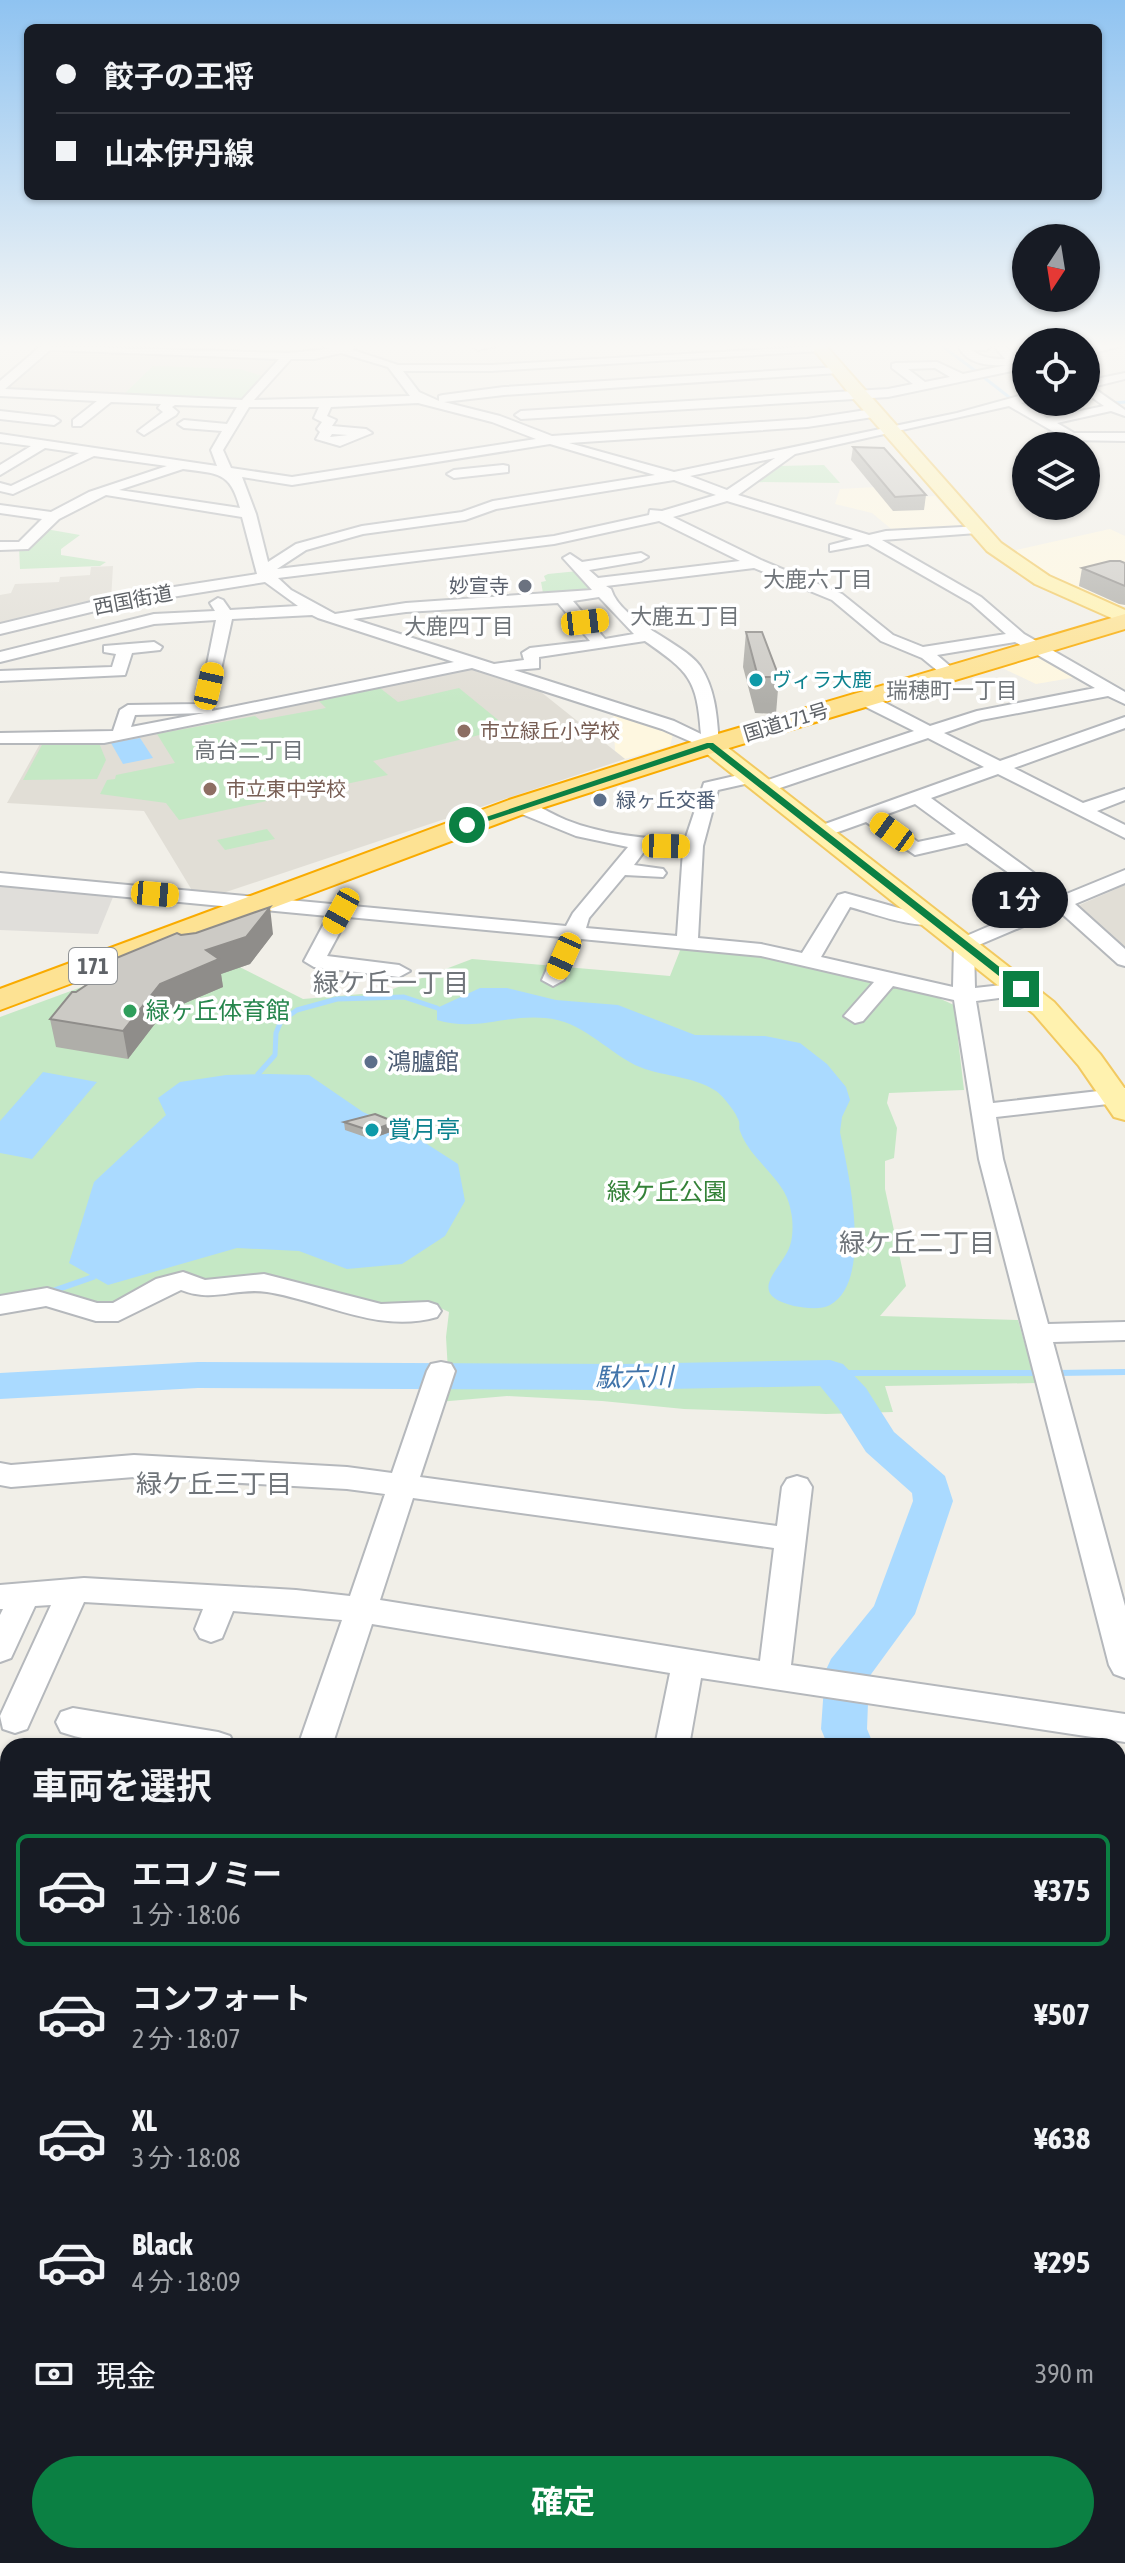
<!DOCTYPE html>
<html lang="ja">
<head>
<meta charset="utf-8">
<style>
  :root { --surface:#171b24; --page:#20242c; --text:#f1f3f6; --muted:#9ea1a6; --line:#363941; --accent:#0b8043 }
  body { margin:0; font-family:"Asap Condensed","Noto Sans JP",sans-serif; background:var(--page); color:var(--text); height:100vh; display:flex; flex-direction:column; font-size:30px; white-space:nowrap }
  * { box-sizing:border-box; margin:0 }
  p { font-size:26px; color:var(--muted) }
  .icon { flex:none; width:44px; height:44px; fill:none; stroke:currentColor; stroke-width:2; stroke-linecap:round; stroke-linejoin:round }
  .map { position:relative; flex:1; overflow:hidden }
  .panel { position:absolute; left:0px; top:1738px; width:1126px; height:826px; display:flex; flex-direction:column; background:var(--surface); border-radius:24px 24px 0 0; box-shadow:0 2px 6px #0004 }
  .panel>* { flex:none }
  .guide { position:absolute; left:24px; top:24px; width:1078px; height:176px; border-radius:12px; box-shadow:0 2px 6px #0004; display:grid; align-content:center; height:176px; padding:0 32px; background:var(--surface) }
  .needle { width:52px; rotate:192deg }
  .fabs { position:absolute; left:1012px; top:224px; display:grid; gap:16px }
  .fabs a { display:grid; place-items:center; width:88px; height:88px; border-radius:50%; background:var(--surface); box-shadow:0 2px 6px #0004; font-size:40px }
  .end { position:absolute; width:36px; height:36px; margin:-18px; border:10px solid #0b8043; background:#fff; box-shadow:0 0 0 4px #fff }
  .from { border-radius:50% }
  .bubble { position:absolute; height:56px; border-radius:28px; background:var(--surface); box-shadow:0 2px 6px #0004; font-size:26px; font-weight:700; line-height:56px; text-align:center }
  .car { position:absolute; width:24px; height:48px; margin:-24px -12px; border-radius:10px; box-shadow:0 0 6px 2px #0007; background:linear-gradient(#f5c518 24%,#345 0 40%,#f5c518 0 76%,#345 0 86%,#f5c518 0) }
  .guide b { display:flex; align-items:center; gap:28px; height:76px; font-size:30px }
  .guide b+b { border-top:2px solid var(--line) }
  .guide i { width:20px; height:20px; background:var(--text) }
  ul { padding:0; list-style:none }
  li { display:flex; align-items:center; gap:24px; height:112px; margin:0 16px 12px; padding:0 16px; border:4px solid transparent; border-radius:12px }
  li div { flex:1 }
  li b { display:block; font-size:30px }
  li em { font-style:normal; font-weight:700 }
  li.on { border-color:var(--accent) }
  li>.icon { width:72px; height:72px; stroke-width:1.5 }
  h2 { padding:0 32px; font-size:36px; line-height:96px }
  .pay { display:flex; align-items:center; gap:20px; height:88px; padding:0 32px; font-size:30px }
  .pay p { margin-inline-start:auto }
  .primary-button { display:flex; gap:16px; margin-top:auto; padding:16px 32px }
  .primary-button a { flex:1; height:92px; border-radius:48px; background:var(--accent); color:#fff; font-size:32px; font-weight:700; line-height:92px; text-align:center }
  .map>svg:first-child { display:block }
  .commercial { fill:#fef7e0 }
  .industrial { fill:#e0deda }
  .education { fill:#e1ded6 }
  .green { fill:#c5e8c5 }
  .water { fill:#aadaff }
  .lines { fill:none; stroke-linecap:round; stroke-linejoin:round }
  .stream-far2 { stroke:#aadaff; stroke-width:3 }
  .stream-far1 { stroke:#aadaff; stroke-width:5 }
  .stream { stroke:#aadaff; stroke-width:6 }
  .river { fill:#aadaff; fill-rule:evenodd }
  .minor-casing { stroke:#b5b8bc; stroke-width:4 }
  .major-casing { stroke:#f2c960; stroke-width:4 }
  .highway-casing { stroke:#f9ab00; stroke-width:4 }
  .minor { fill:#fff; fill-rule:evenodd }
  .major { fill:#fff2af; fill-rule:evenodd }
  .highway { fill:#fde293; fill-rule:evenodd }
  .wall { fill:#afaea9 }
  .shaded-wall { fill:#8f8d8a }
  .building { fill:#cccac5; stroke:#8f8d8a; stroke-width:2 }
  .route { fill:#0b8043 }
  .worship-dot { fill:#6b7280; stroke:#fff; stroke-width:3 }
  .culture-dot { fill:#0f9aa8; stroke:#fff; stroke-width:3 }
  .education-dot { fill:#8d6e63; stroke:#fff; stroke-width:3 }
  .service-dot { fill:#5c6f8a; stroke:#fff; stroke-width:3 }
  .leisure-dot { fill:#2e9e5b; stroke:#fff; stroke-width:3 }
  .labels { text-anchor:middle; stroke-width:7; stroke-linejoin:round; paint-order:stroke }
  .far-worship-label { font-size:20px; fill:#5b616d; stroke:#fff; text-anchor:end }
  .far-street-label { font-size:20px; fill:#5f6368; stroke:#fff }
  .far-culture-label { font-size:20px; fill:#0d838f; stroke:#fff; text-anchor:start }
  .far-education-label { font-size:20px; fill:#785e54; stroke:#fff; text-anchor:start }
  .far-service-label { font-size:20px; fill:#4e5e75; stroke:#fff; text-anchor:start }
  .far-neighbourhood-label { font-size:22px; fill:#70757a; stroke:#fff }
  .shield { fill:#fff; stroke:#8f9295; stroke-width:2 }
  .shield-label { font-size:22px; font-weight:bold; fill:#5f6368 }
  .leisure-label { font-size:24px; fill:#27864d; stroke:#fff; text-anchor:start }
  .service-label { font-size:24px; fill:#4e5e75; stroke:#fff; text-anchor:start }
  .culture-label { font-size:24px; fill:#0d838f; stroke:#fff; text-anchor:start }
  .park-label { font-size:24px; fill:#348238; stroke:#fff }
  .neighbourhood-label { font-size:26px; fill:#70757a; stroke:#fff }
  .water-label { font-size:26px; font-style:italic; fill:#4174aa; stroke:#fff }
</style>
</head>
<body>
<div class="map">
<svg width="1125" height="2563" viewBox="0 0 1125 2563">
  <rect width="100%" height="100%" fill="#f1efe8"/>
  <g class="commercial">
    <polygon points="876,487 888,499 935,496 965,530 896,533 872,513 835,504 840,489"/>
    <polygon points="1110,529 1125,536 1125,606 1116,605 1051,575 1012,551"/>
    <polygon points="1040,656 1077,677 1036,684 1002,668"/>
    <polygon points="613,710 673,734 670,746 625,759 615,751"/>
  </g>
  <polygon class="industrial" points="0,886 22,888 113,897 98,934 0,930"/>
  <g class="education">
    <polygon points="61,349 279,357 282,360 241,403 3,392 52,350"/>
    <polygon points="113,566 111,600 0,628 0,595 11,593 15,584 59,582 60,577 90,575 91,567"/>
    <polygon points="467,666 538,687 541,692 625,759 223,893 193,892 144,811 7,803 41,742 104,741"/>
    <polygon points="1125,885 1125,951 1075,907"/>
  </g>
  <g class="green">
    <polygon points="153,366 240,369 262,376 240,401 122,396"/>
    <polygon points="824,465 840,483 753,482 777,466"/>
    <polygon points="40,528 80,535 61,549 61,555 106,562 100,566 20,569 19,547"/>
    <polygon points="578,571 599,590 560,597 553,591 543,593 541,582 546,581 544,576 548,574"/>
    <polygon points="380,688 398,702 459,688 508,728 373,761 388,775 179,820 166,803 100,794 107,780 115,779 116,775 175,763 157,734 255,716 260,720 326,708 319,701"/>
    <polygon points="43,743 99,743 106,760 97,779 23,780"/>
    <polygon points="267,829 275,839 225,850 217,840"/>
    <polygon points="196,945 303,999 385,992 472,959 670,976 681,948 768,956 932,995 954,1005 964,1090 889,1093 887,1103 897,1128 894,1158 885,1161 885,1189 906,1286 880,1316 1018,1320 1036,1383 885,1386 893,1412 826,1414 684,1409 602,1401 507,1396 438,1402 448,1371 446,1337 449,1312 436,1306 412,1308 195,1283 117,1310 0,1302 0,1017"/>
  </g>
  <g class="water">
    <polygon points="140,738 153,758 123,764 111,743"/>
    <path d="M480 988H507L556 1000 618 1005 695 1035 765 1036 800 1043 827 1064 846 1087 850 1100 842 1117 840 1132C848 1171 874 1281 830 1305 821 1310 805 1308 794 1306 741 1293 786 1267 791 1242 793 1234 793 1220 791 1212 787 1179 751 1162 740 1131 738 1125 741 1125 738 1119 735 1111 723 1096 716 1091 692 1075 661 1077 635 1065 604 1049 582 1021 545 1018 507 1014 477 1032 437 1020V1008Z"/>
    <polygon points="43,1072 97,1082 32,1159 0,1153 0,1121"/>
    <polygon points="269,1074 309,1075 363,1112 413,1135 458,1164 465,1201 445,1236 402,1264 347,1269 299,1251 237,1248 108,1285 69,1263 94,1182 166,1115 158,1098 180,1082 226,1075"/>
  </g>
  <g class="lines">
    <g class="stream-far2">
      <polyline points="942,346 977,372"/>
      <polyline points="982,376 1009,397 1008,401"/>
      <polyline points="1113,403 1125,402"/>
    </g>
    <polyline class="stream-far1" points="258,1074 275,1055 276,1033 281,1021 297,1010 337,999 404,997 437,1008"/>
    <g class="stream">
      <polyline points="47,1293 93,1277"/>
      <polyline points="830,1373 1041,1373"/>
      <polyline points="1057,1373 1125,1372"/>
    </g>
    <polygon class="river" points="830,1360 843,1364 866,1388 894,1432 945,1476 953,1501 915,1614 869,1677 867,1729 874,1746 828,1746 821,1729 825,1672 831,1659 874,1606 913,1501 912,1493 866,1452 838,1408 820,1386 619,1390 198,1388 0,1399 0,1373 198,1362 619,1364"/>
    <g class="minor-casing">
      <g id="minor">
        <path d="M41 346 288 353 329 349 324 346H353V350L398 365H491L824 346V350L820 351 491 371H403L419 392 439 401V396L443 395 504 387 838 367 844 370 838 373 504 395 444 402 500 416 552 436 807 419 873 409 879 413 873 417 807 427 569 443 674 472 957 413 1026 394V402L1021 403 1047 418 1104 406 1086 393V381L1125 373V379L1092 387 1125 410V416L1111 411 1057 423 1074 433H1125V441L1068 440 1009 406 795 454 738 495 869 535 886 531 982 526V532L977 533 882 540 981 597 1024 634 1125 692V704L1108 696 981 720 944 733 1000 761 1125 717V728L1014 768 1083 803 1125 789V800L1097 811 1125 825V838L998 774 931 798 1064 895 1125 870V883L1075 904 1125 949V966L1118 964 1059 911 974 947 975 988 1021 983 1032 989 1021 995 976 1001 993 1103 1125 1088V1102L996 1117 1003 1159 1048 1324 1125 1322V1340L1053 1342 1125 1606V1678L1114 1674 1109 1665 979 1159 954 1000 893 986 863 1021 855 1023 844 1016 874 982 761 956 581 939 564 980 553 986 542 980 561 937 348 917 327 956 399 965 410 971 399 977 314 967 304 961 328 916 0 885V873L566 926 573 913 628 847 576 836 512 810 510 806 512 802C529 798 550 814 566 820 604 835 645 839 685 840L704 783 752 772 758 773 761 777 758 781 718 790 703 846 698 938 761 944 802 953 838 895 845 893 913 912 939 915 942 919C927 935 870 912 850 907L821 957 953 987 954 944 957 940 1048 901 967 843 915 855 866 822 821 838 812 832 814 828 984 767 928 738 771 791 765 792 756 787 759 783 914 731 858 703 856 699 858 695H870L930 726 977 711 1095 688 1015 642 937 655 958 673 956 676H944L922 658 881 641 832 600 754 568 606 586 611 589C621 622 683 642 700 666 716 690 717 718 719 745L710 750 662 729 472 668 104 743H0V733L113 731 120 710 128 705 199 704 216 620 154 624 0 662V652L154 614 215 611 210 603 218 598 223 600 230 610 298 606 265 582 116 606 0 634V624L116 596 257 574 242 517 106 495 59 519 28 549 0 550V542H19L42 519 0 513V505L51 512 89 492 167 466 94 456 13 494 0 491V483L11 486 79 453 45 448 0 475V465L31 446 0 442V434L217 466 211 450 222 431 184 428 178 424 184 420 227 424 237 407 175 405 172 407 178 412 176 415 144 435 138 431 163 412 158 408 161 404 111 402 81 426H73V420L97 401 0 396V381ZM50 350 279 359 242 400 5 389ZM341 353 388 367 410 396 254 400 291 359H314ZM418 403 492 422 536 439 292 477 231 468 223 450 249 407H319L314 418 322 422 317 429 320 432 316 439 340 446 372 433 366 429 332 426 336 420 327 416 331 407ZM332 434 348 435 330 437ZM550 444 655 475 493 501 462 512 362 526 296 544 268 562 256 514 242 477 292 485ZM775 458 727 490 690 476ZM183 469C218 474 230 471 240 508L119 490ZM674 480 716 495 662 511 650 510 649 515 554 536 277 569 306 550 363 534 465 520 496 509ZM727 501 853 539 830 545V551L868 544 971 603 1006 634 923 647 893 635 842 594 761 560 673 517ZM659 521 740 561 598 578 589 570 641 561 648 557 641 553 582 562 570 554 563 558 592 590 406 603 335 614 291 590 278 578 554 544ZM599 597 633 633 634 634 605 639 573 601ZM558 603 590 641 530 648 522 653 524 660 494 664 353 619 406 612ZM312 615 318 618 454 662 212 711 232 619ZM645 641C689 672 697 678 701 734L674 721 514 670 539 668V657ZM204 713 131 727 135 715ZM915 804 956 834 918 842 882 816ZM646 849 683 851 677 936 586 928 589 918 625 875 663 877 666 873 663 869 634 865Z"/>
        <polygon points="473,346 495,346 478,350"/>
        <path d="M958 346H991L986 350H972C982 358 992 359 1005 359L995 347 1006 346 1019 363 1026 362V368L888 397 521 419 515 415 521 411 888 389 913 384 892 368V364L896 363 937 362 963 374 1007 365C987 366 967 364 958 346ZM935 368 950 377 925 382 908 369Z"/>
        <polygon points="1099,346 1121,346 1086,355 1086,349"/>
        <polygon points="0,411 54,417 60,421 54,425 0,419"/>
        <polygon points="503,465 508,466 508,472 454,478 447,474 454,470"/>
        <polygon points="154,642 162,647 160,650 132,653 125,675 0,681 0,671 112,667 116,654 104,652 104,646"/>
        <path d="M183 1272 205 1280 264 1274 381 1304 428 1302 437 1305 441 1311 437 1317C378 1334 324 1301 267 1292 236 1287 214 1303 181 1290L118 1321H96L46 1306 0 1314V1296L47 1288 97 1303H113L156 1279Z"/>
        <path d="M441 1362 451 1364 455 1371 420 1477 777 1526 782 1487 787 1479 797 1476 807 1479 812 1487 791 1665 1125 1714V1742L701 1678 689 1746H655L670 1673 372 1624 332 1746H298L342 1620 233 1611 222 1638 211 1642 200 1638 195 1629 203 1609 84 1602 27 1729 15 1733 3 1729 0 1716 51 1605 35 1606 11 1658 0 1662V1615L3 1609H0V1585L84 1578 296 1590 350 1596 385 1494 347 1489 134 1477 11 1487 0 1485V1463L11 1465 134 1455 347 1467 392 1473 427 1371 431 1364ZM413 1498 774 1548 760 1661 380 1600Z"/>
        <path d="M73 1708 218 1732 230 1736 235 1746C177 1746 117 1751 61 1732L56 1722 61 1712Z"/>
        <polygon points="1118,1921 1125,1922 1125,1956 1118,1955"/>
        <polygon points="0,2111 8,2112 8,2152 0,2151"/>
        <polygon points="1118,2326 1125,2328 1125,2372 1118,2370"/>
        <polygon points="8,2546 8,2556 50,2556 48,2563 2,2563"/>
      </g>
    </g>
    <g class="major-casing">
      <g id="major">
        <polygon points="811,346 826,346 1001,543 1049,576 1125,610 1125,624 1035,584 987,551 852,397"/>
        <polygon points="710,738 718,740 1054,1002 1100,1054 1125,1089 1125,1120 1114,1117 1079,1066 1034,1014 702,750 699,745 702,740"/>
      </g>
    </g>
    <g class="highway-casing">
      <polygon id="highway" points="1125,614 1125,629 719,751 529,812 0,1010 0,989 509,800 701,739"/>
    </g>
    <use href="#minor" class="minor"/>
    <use href="#major" class="major"/>
    <use href="#highway" class="highway"/>
  </g>
  <g class="wall">
    <polygon points="853,447 926,495 924,510 893,511 851,460"/>
    <polygon points="1125,563 1125,605 1119,604 1079,586 1082,568"/>
    <polygon points="746,632 779,677 776,714 755,713 743,667"/>
    <polygon points="273,934 250,964 221,974 223,987 164,1012 128,1059 56,1047 50,1019 76,992 94,980 92,968"/>
    <polygon points="344,1122 395,1122 396,1130 371,1139 345,1130"/>
    <polygon points="0,1865 8,1867 8,1990 0,1988"/>
  </g>
  <g class="shaded-wall">
    <polygon points="270,907 273,934 250,964 221,974 223,987 164,1012 128,1059 123,1031 160,984 206,950"/>
    <polygon points="395,1122 396,1130 371,1139 371,1131"/>
  </g>
  <g class="building">
    <polygon points="853,447 884,448 926,495 895,497"/>
    <polygon points="1110,561 1120,561 1125,563 1125,586 1082,568"/>
    <polygon points="746,632 762,632 779,677 758,677"/>
    <polygon points="270,907 246,937 206,950 219,959 160,984 123,1031 50,1019 72,992 76,992 101,975 92,968 177,933 181,935 196,933"/>
    <polygon points="375,1114 395,1122 371,1131 344,1122"/>
    <polygon points="0,1865 8,1867 8,1962 0,1960"/>
  </g>
  <linearGradient id="sky" x2="0" y2="1"><stop stop-color="#8fc3f1"/><stop offset="0.49" stop-color="#f9f8f5"/><stop offset="1" stop-color="#f9f8f5" stop-opacity="0"/></linearGradient>
  <rect width="1125" height="705" fill="url(#sky)"/>
  <polygon class="route" points="707,743 713,743 1025,987 1025,991 1018,991 709,748 470,827 462,825"/>
  <circle class="worship-dot" cx="525" cy="586" r="8"/>
  <g class="culture-dot">
    <circle cx="756" cy="680" r="8"/>
    <circle cx="372" cy="1130" r="8"/>
  </g>
  <g class="education-dot">
    <circle cx="464" cy="731" r="8"/>
    <circle cx="210" cy="789" r="8"/>
  </g>
  <g class="service-dot">
    <circle cx="600" cy="800" r="8"/>
    <circle cx="371" cy="1062" r="8"/>
  </g>
  <circle class="leisure-dot" cx="130" cy="1011" r="8"/>
  <g class="labels">
    <g class="far-worship-label">
      <text x="509" y="593">妙宣寺</text>
    </g>
    <g class="far-street-label">
      <text transform="translate(133 600) rotate(-11)" y="7">西国街道</text>
      <text transform="translate(786 722) rotate(-17)" y="7">国道171号</text>
    </g>
    <g class="far-culture-label">
      <text x="772" y="687">ヴィラ大鹿</text>
    </g>
    <g class="far-education-label">
      <text x="480" y="738">市立緑丘小学校</text>
      <text x="226" y="796">市立東中学校</text>
    </g>
    <g class="far-service-label">
      <text x="616" y="807">緑ヶ丘交番</text>
    </g>
    <g class="far-neighbourhood-label">
      <text x="818" y="587">大鹿六丁目</text>
      <text x="685" y="624">大鹿五丁目</text>
      <text x="459" y="634">大鹿四丁目</text>
      <text x="952" y="698">瑞穂町一丁目</text>
      <text x="249" y="758">高台二丁目</text>
    </g>
    <rect class="shield" x="69" y="948" width="48" height="36" rx="6"/>
    <g class="shield-label">
      <text x="93" y="974">171</text>
    </g>
    <g class="leisure-label">
      <text x="146" y="1019">緑ヶ丘体育館</text>
    </g>
    <g class="service-label">
      <text x="387" y="1070">鴻臚館</text>
    </g>
    <g class="culture-label">
      <text x="388" y="1138">賞月亭</text>
    </g>
    <g class="park-label">
      <text x="667" y="1200">緑ケ丘公園</text>
    </g>
    <g class="neighbourhood-label">
      <text x="391" y="992">緑ケ丘一丁目</text>
      <text x="917" y="1252">緑ケ丘二丁目</text>
      <text x="214" y="1493">緑ケ丘三丁目</text>
    </g>
    <g class="water-label">
      <text transform="translate(634 1377) rotate(-1)" y="9">駄六川</text>
    </g>
  </g>
</svg>
<div class="fabs">
<a><svg class="needle" viewBox="-14 -14 28 28"><path d="M0-13l5 13h-10z" fill="#e53935"/><path d="M0 13l5-13h-10z" fill="#9ea1a6"/></svg></a>
<a><svg class="icon" aria-label="locate" viewBox="0 0 24 24"><circle cx="12" cy="12" r="6"/><path d="M12 2v4M12 18v4M2 12h4M18 12h4"/></svg></a>
<a><svg class="icon" aria-label="layers" viewBox="0 0 24 24"><path d="M12 4l9 5-9 5-9-5zM3 14l9 5 9-5"/></svg></a>
</div>
<i class="end from" style="left:467px;top:825px"></i>
<i class="end" style="left:1021px;top:989px"></i>
<div class="bubble" style="left:972px;top:872px;width:96px">1 分</div>
<i class="car" style="left:585px;top:622px;rotate:83deg"></i>
<i class="car" style="left:209px;top:686px;rotate:13deg"></i>
<i class="car" style="left:892px;top:832px;rotate:306deg"></i>
<i class="car" style="left:666px;top:846px;rotate:91deg"></i>
<i class="car" style="left:155px;top:894px;rotate:95deg"></i>
<i class="car" style="left:341px;top:911px;rotate:209deg"></i>
<i class="car" style="left:564px;top:956px;rotate:204deg"></i>
<div class="guide">
<b><i class="from"></i>餃子の王将</b>
<b><i></i>山本伊丹線</b>
</div>
<section class="panel">
<h2>車両を選択</h2>
<ul>
<li class="on"><svg class="icon" aria-label="car" viewBox="0 0 24 24"><path d="M5 17H2v-5l4-1 3-4h7l3 4 3 1v5h-3M9 17h6M6 11h13"/><circle cx="7" cy="17" r="2"/><circle cx="17" cy="17" r="2"/></svg><div><b>エコノミー</b><p>1 分 · 18:06</p></div><em>¥375</em></li>
<li><svg class="icon" aria-label="car" viewBox="0 0 24 24"><path d="M5 17H2v-5l4-1 3-4h7l3 4 3 1v5h-3M9 17h6M6 11h13"/><circle cx="7" cy="17" r="2"/><circle cx="17" cy="17" r="2"/></svg><div><b>コンフォート</b><p>2 分 · 18:07</p></div><em>¥507</em></li>
<li><svg class="icon" aria-label="car" viewBox="0 0 24 24"><path d="M5 17H2v-5l4-1 3-4h7l3 4 3 1v5h-3M9 17h6M6 11h13"/><circle cx="7" cy="17" r="2"/><circle cx="17" cy="17" r="2"/></svg><div><b>XL</b><p>3 分 · 18:08</p></div><em>¥638</em></li>
<li><svg class="icon" aria-label="car" viewBox="0 0 24 24"><path d="M5 17H2v-5l4-1 3-4h7l3 4 3 1v5h-3M9 17h6M6 11h13"/><circle cx="7" cy="17" r="2"/><circle cx="17" cy="17" r="2"/></svg><div><b>Black</b><p>4 分 · 18:09</p></div><em>¥295</em></li>
</ul>
<div class="pay"><svg class="icon" aria-label="cash" viewBox="0 0 24 24"><path d="M3 7h18v10H3z"/><circle cx="12" cy="12" r="2"/></svg>現金<p>390 m</p></div>
<div class="primary-button"><a>確定</a></div>
</section>
</div>
</body>
</html>
